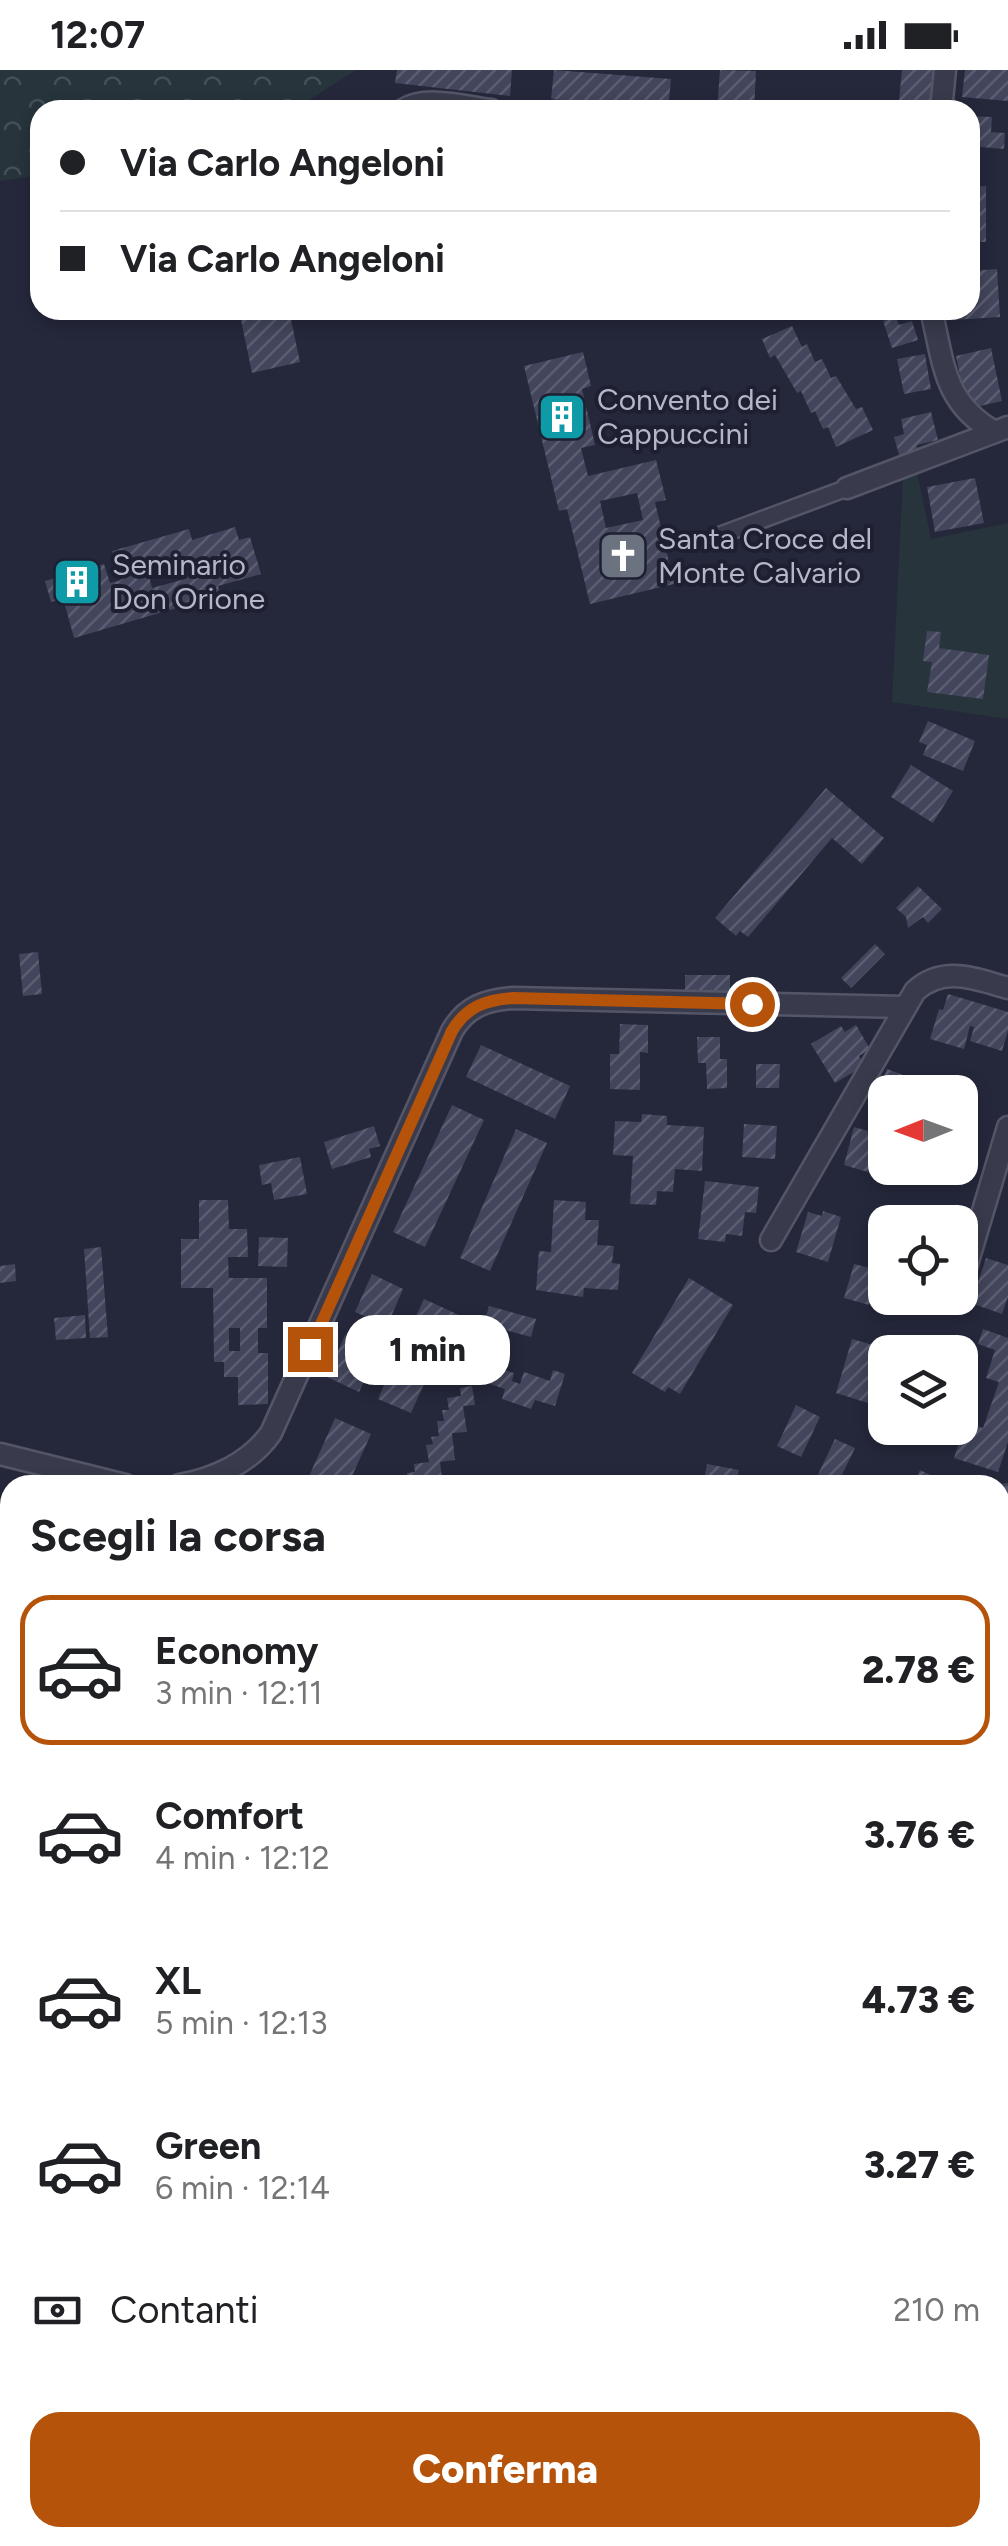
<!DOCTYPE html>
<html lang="it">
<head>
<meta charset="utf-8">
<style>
  :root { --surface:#fff; --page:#f6f6f6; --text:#202124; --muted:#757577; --line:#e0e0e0; --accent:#b45309 }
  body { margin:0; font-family:Figtree,sans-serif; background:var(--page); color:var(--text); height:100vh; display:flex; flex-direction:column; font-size:38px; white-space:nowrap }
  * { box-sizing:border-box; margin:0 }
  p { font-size:32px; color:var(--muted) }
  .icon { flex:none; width:55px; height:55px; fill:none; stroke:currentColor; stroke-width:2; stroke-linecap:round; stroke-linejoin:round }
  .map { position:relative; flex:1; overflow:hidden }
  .sheet { position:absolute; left:0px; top:1405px; width:1010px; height:1072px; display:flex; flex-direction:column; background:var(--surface); border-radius:30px 30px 0 0; box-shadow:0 5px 15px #0003 }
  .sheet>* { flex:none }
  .guide { position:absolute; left:30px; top:30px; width:950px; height:220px; border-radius:30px; box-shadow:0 5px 15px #0003; display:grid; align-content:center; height:220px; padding:0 30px; background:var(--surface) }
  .needle { width:65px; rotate:269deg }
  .fabs { position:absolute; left:868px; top:1005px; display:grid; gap:20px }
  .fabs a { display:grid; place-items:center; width:110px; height:110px; border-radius:20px; background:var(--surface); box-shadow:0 5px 15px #0003; font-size:50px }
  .end { position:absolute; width:45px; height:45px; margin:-22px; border:12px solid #b45309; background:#fff; box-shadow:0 0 0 5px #fff }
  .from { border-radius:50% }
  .bubble { position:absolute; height:70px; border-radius:30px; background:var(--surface); box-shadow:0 5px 15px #0003; font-size:32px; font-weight:800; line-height:70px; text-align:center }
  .guide b { display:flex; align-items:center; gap:35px; height:95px; font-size:38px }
  .guide b+b { border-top:2px solid var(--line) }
  .guide i { width:25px; height:25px; background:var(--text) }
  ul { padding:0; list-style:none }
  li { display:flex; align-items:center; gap:30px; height:150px; margin:0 20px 15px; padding:0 10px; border:5px solid transparent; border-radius:30px }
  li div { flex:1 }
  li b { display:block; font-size:38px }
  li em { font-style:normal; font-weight:800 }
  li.current { border-color:var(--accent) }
  li>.icon { width:90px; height:90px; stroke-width:1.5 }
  h2 { padding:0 30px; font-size:45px; line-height:120px }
  .pay { display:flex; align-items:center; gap:25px; height:110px; padding:0 30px; font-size:38px }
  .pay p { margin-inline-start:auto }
  .primary-button { display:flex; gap:20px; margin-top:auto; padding:20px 30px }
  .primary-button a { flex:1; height:115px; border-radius:30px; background:var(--accent); color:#fff; font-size:40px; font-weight:800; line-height:115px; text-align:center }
  .status { display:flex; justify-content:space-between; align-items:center; height:70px; padding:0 50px; background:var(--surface); direction:ltr }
  .status svg { height:28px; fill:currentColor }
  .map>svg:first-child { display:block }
  .forest { fill:url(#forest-crowns) }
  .park { fill:#27343c }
  .garden { fill:url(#garden-dots) }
  .building { fill:url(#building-hatch); fill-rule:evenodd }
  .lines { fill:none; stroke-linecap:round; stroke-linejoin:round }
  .pedestrian-casing { stroke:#545667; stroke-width:20 }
  .minor-casing { stroke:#545667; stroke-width:25 }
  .secondary-casing { stroke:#545667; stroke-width:35 }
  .primary-casing { stroke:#424455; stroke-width:38 }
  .pedestrian { stroke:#393b4c; stroke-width:15 }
  .minor { stroke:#393b4c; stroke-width:20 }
  .secondary { stroke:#47495e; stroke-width:30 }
  .primary { stroke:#575a6c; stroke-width:32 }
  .route { stroke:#b45309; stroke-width:12 }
  .labels { text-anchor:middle; stroke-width:8; stroke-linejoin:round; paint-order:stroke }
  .poi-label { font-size:30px; fill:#b5b6c7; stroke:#1e2031; text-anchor:start }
</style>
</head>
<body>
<div class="status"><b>12:07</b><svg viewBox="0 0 49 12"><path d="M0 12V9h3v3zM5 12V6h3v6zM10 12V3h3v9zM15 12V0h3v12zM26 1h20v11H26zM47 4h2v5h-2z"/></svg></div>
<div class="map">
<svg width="1008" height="2476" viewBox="0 0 1008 2476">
  <defs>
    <pattern id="forest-crowns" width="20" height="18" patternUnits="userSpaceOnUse" patternTransform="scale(2.5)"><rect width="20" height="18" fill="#27343c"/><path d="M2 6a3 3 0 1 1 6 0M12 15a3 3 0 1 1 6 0" fill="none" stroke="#444f57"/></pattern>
    <pattern id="garden-dots" width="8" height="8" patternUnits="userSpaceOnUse" patternTransform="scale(2.5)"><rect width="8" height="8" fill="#27343c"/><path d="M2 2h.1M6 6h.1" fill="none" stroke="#444f57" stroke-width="1.8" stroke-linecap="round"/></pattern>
    <pattern id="building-hatch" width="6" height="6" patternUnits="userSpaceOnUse" patternTransform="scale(2.5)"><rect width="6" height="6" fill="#42455b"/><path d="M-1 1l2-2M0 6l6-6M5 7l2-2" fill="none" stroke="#5b5e71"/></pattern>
  </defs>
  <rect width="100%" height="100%" fill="#25283b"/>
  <polygon class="forest" points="0,0 356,0 293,40 40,40 40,105 0,111"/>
  <polygon class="park" points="917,403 931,469 1008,453 1008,649 892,632 903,408"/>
  <polygon class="garden" points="1008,1529 1008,1700 1000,1686 1000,1544"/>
  <g class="building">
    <polygon points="397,0 512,0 510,26 395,13"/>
    <polygon points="554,0 671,9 668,40 551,29"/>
    <polygon points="720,0 756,1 754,40 717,40"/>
    <polygon points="902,0 934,0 931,40 898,40"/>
    <polygon points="965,0 1008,0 1008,31 962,27"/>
    <polygon points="970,46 992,47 991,62 1005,63 1004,79 970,76"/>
    <polygon points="986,116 986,172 970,172 970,117"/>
    <polygon points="997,199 1000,247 954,250 953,240 970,240 970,201"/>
    <polygon points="239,240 289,240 300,292 252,303"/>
    <polygon points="896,247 899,255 912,251 918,270 892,278 883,251"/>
    <polygon points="792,256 802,277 807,274 815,292 822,289 831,308 836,306 856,339 862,337 873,360 836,377 828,357 823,359 815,341 811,343 801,321 797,323 775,285 770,288 762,269"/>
    <polygon points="991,278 1002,331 967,339 956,286"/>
    <path d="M583 282 591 316 582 319 595 375 581 378 588 406 656 390 666 430 655 432 674 514 590 534 567 439 559 441 524 296ZM637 423 643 450 606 458 600 431Z"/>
    <polygon points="925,284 931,319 904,324 897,289"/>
    <polygon points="931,342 938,370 917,375 918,383 900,388 894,367 904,364 901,349"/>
    <polygon points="975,408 984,453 935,462 927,417"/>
    <path d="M235 457 239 470 250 467 261 504 218 516 221 525 74 568 63 528 51 532 45 511 104 494 110 513 121 510 112 481 189 459 192 470ZM179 486 185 509 152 518 146 495Z"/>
    <polygon points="927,561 941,562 939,578 989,585 983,629 927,622 932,592 923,591"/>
    <polygon points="928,651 975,671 963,701 923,685 927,675 919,672"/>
    <polygon points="911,695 953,721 933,753 891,727"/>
    <polygon points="826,718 884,768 862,794 832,768 748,867 740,861 736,866 715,848"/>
    <polygon points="918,816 942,839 928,853 923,847 908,858 906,847 896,838"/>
    <polygon points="875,874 885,884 851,918 841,908"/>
    <polygon points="38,882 42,924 23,926 19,884"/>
    <polygon points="685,905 730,905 730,927 685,926"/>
    <polygon points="948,924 1008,942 1008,961 1002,981 970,971 974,957 970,956 964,979 930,969 939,939 943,940"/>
    <polygon points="620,954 648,955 648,983 640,982 640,1020 610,1019 610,984 619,984"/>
    <polygon points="856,955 870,979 859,986 864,996 835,1013 811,974 841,956 845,962"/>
    <polygon points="697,967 720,967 720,989 727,989 727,1018 707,1019 706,993 698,993"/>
    <polygon points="481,975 570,1016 555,1049 466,1007"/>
    <polygon points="756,994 780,994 779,1018 756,1018"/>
    <polygon points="887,999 927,1014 924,1022 885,1022 885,1041 873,1037"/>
    <polygon points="939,1008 967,1018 961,1035 960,1022 934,1022"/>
    <polygon points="452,1035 484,1050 425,1177 393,1162"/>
    <polygon points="642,1044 667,1046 667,1055 704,1057 702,1101 675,1099 673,1122 657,1121 656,1135 630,1134 633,1086 613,1085 615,1051 641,1052"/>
    <polygon points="744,1054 777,1056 775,1089 742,1087"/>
    <polygon points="374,1056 380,1076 369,1079 371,1087 332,1099 324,1072"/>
    <polygon points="854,1057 885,1066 881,1106 844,1095"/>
    <polygon points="516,1059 547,1073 490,1201 460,1188"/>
    <polygon points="300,1087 307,1124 274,1130 271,1113 262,1115 259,1095"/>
    <polygon points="705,1111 759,1117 756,1143 745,1142 742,1166 726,1164 725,1172 698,1169"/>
    <path d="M199 1130H228L229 1159H247L248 1187H228L229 1208H267V1258H258V1283H268V1334L238 1335V1307H224V1292H214L213 1218H181V1169H199ZM229 1258H240V1281H229Z"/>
    <polygon points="554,1130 586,1132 585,1150 599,1150 597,1175 614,1176 612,1193 620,1194 618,1220 584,1218 583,1227 536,1220 539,1181 551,1182"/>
    <polygon points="823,1141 841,1147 828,1192 796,1182 808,1142 822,1146"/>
    <polygon points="259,1167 288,1168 287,1197 258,1196"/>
    <polygon points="101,1177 108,1267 90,1268 84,1179"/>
    <polygon points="986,1188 1008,1195 1008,1227 1002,1244 971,1233"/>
    <polygon points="15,1194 16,1211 0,1213 0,1196"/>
    <polygon points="854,1194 885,1202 885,1218 881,1217 878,1226 873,1224 869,1235 844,1228"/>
    <polygon points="372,1204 403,1219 387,1256 355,1242"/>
    <polygon points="689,1208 733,1235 680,1324 668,1317 665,1322 632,1303"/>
    <polygon points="424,1229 459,1245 441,1283 406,1267"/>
    <polygon points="489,1236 536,1249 531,1267 484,1254"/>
    <polygon points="85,1245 86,1268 56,1270 54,1248"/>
    <polygon points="983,1259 1008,1268 1008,1372 998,1402 954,1388 966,1352 983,1358 999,1312 986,1308 995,1280 978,1274"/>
    <polygon points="345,1265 378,1280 359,1322 327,1307"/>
    <polygon points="852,1269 887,1279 871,1334 836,1323"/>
    <polygon points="474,1280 507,1291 504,1300 514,1303 512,1311 520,1314 524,1302 550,1311 553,1300 565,1304 555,1336 535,1330 531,1339 502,1329 505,1319 487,1313 491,1303 483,1301 480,1310 466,1305"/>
    <polygon points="395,1290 428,1305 411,1343 378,1329"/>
    <polygon points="472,1316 475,1335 463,1336 467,1362 452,1363 455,1390 440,1392 443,1415 408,1415 407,1403 415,1402 414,1394 429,1392 426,1375 433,1374 431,1367 439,1366 437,1351 444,1351 442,1340 449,1340 447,1328 461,1326 460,1318"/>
    <polygon points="796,1335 820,1347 801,1387 777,1376"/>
    <polygon points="335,1348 371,1364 348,1415 311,1415 306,1413"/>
    <polygon points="835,1369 855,1378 837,1415 813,1415"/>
    <polygon points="707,1394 739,1400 736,1415 703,1415"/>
    <polygon points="920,1400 951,1415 913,1415"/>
    <polygon points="1008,2358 1008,2396 1000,2398 1000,2360"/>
    <polygon points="853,2468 887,2468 890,2476 856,2476"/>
    <polygon points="926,2468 960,2468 963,2476 922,2476 920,2470"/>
  </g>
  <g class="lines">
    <g class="pedestrian-casing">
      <polyline id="pedestrian" points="715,467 847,418"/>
    </g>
    <g class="minor-casing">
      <g id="minor">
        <path d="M403 40C425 25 466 37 491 40"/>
        <polyline points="941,40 945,0"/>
        <path d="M931 240C944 293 943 333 995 362"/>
        <polyline points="847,418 1008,357"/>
        <path d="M771 1170 915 921C944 895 975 909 1008 918"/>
        <polyline points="960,1218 1008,1057"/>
        <polyline points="0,1384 125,1415"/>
        <path d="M179 1415C214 1409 250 1393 271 1363L452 961C466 937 485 930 513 928L904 937"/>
      </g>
    </g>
    <g class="secondary-casing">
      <polyline id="secondary" points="0,2108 10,2101"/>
    </g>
    <g class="primary-casing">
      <g id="primary">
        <polyline points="1000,1453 1008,1432"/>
        <polyline points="818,2468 820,2476"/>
      </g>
    </g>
    <use href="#pedestrian" class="pedestrian"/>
    <use href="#minor" class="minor"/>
    <use href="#secondary" class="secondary"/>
    <use href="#primary" class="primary"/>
  </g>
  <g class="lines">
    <path class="route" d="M310 1279 452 961C466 937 485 930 513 928L752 934"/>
  </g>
  <defs>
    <g id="building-square" transform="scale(2.5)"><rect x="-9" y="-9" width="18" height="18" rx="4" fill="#0f9aa8" stroke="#1e2031"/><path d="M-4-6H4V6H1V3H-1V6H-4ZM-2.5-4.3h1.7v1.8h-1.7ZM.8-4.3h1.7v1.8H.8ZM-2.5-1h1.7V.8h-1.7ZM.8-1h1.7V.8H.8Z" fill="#fff"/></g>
    <g id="church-square" transform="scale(2.5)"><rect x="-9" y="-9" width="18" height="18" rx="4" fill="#6b7280" stroke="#1e2031"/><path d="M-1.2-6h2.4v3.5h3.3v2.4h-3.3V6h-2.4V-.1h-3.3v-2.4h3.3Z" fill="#fff"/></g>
  </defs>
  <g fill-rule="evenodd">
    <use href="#building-square" x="562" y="347"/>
    <use href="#church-square" x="623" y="486"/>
    <use href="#building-square" x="77" y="512"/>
  </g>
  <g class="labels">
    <g class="poi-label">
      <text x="597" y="340">Convento dei<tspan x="597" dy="34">Cappuccini</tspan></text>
      <text x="658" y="479">Santa Croce del<tspan x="658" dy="34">Monte Calvario</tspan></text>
      <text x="112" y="505">Seminario<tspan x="112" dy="34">Don Orione</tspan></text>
    </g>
  </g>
</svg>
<div class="fabs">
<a><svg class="needle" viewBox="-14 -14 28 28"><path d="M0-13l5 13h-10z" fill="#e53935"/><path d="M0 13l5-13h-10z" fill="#757577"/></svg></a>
<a><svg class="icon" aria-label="locate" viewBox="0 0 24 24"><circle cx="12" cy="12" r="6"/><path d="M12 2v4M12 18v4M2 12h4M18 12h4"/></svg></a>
<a><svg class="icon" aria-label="layers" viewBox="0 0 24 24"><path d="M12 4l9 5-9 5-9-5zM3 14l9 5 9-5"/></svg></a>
</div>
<i class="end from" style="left:752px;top:934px"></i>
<i class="end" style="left:310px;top:1279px"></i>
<div class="bubble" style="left:345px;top:1245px;width:165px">1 min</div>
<div class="guide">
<b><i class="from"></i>Via Carlo Angeloni</b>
<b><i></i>Via Carlo Angeloni</b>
</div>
<section class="sheet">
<h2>Scegli la corsa</h2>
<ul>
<li class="current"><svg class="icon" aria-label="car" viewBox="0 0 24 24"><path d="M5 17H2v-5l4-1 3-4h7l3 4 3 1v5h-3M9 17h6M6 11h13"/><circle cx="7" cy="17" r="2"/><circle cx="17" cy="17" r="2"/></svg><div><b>Economy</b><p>3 min · 12:11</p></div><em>2.78 €</em></li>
<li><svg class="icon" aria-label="car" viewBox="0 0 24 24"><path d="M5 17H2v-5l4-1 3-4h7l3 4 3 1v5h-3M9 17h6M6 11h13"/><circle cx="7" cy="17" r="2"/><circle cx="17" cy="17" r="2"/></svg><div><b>Comfort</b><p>4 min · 12:12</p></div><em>3.76 €</em></li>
<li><svg class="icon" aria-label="car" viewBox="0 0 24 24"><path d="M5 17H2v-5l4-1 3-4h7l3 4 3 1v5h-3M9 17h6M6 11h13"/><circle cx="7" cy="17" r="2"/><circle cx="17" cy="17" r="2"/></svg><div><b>XL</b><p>5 min · 12:13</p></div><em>4.73 €</em></li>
<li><svg class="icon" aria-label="car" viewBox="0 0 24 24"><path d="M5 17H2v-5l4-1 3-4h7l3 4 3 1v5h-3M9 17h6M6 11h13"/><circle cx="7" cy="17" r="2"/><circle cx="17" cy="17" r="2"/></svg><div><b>Green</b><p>6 min · 12:14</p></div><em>3.27 €</em></li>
</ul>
<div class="pay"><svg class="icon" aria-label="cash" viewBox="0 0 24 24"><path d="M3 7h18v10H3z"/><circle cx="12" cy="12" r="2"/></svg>Contanti<p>210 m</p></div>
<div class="primary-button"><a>Conferma</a></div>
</section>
</div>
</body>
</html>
